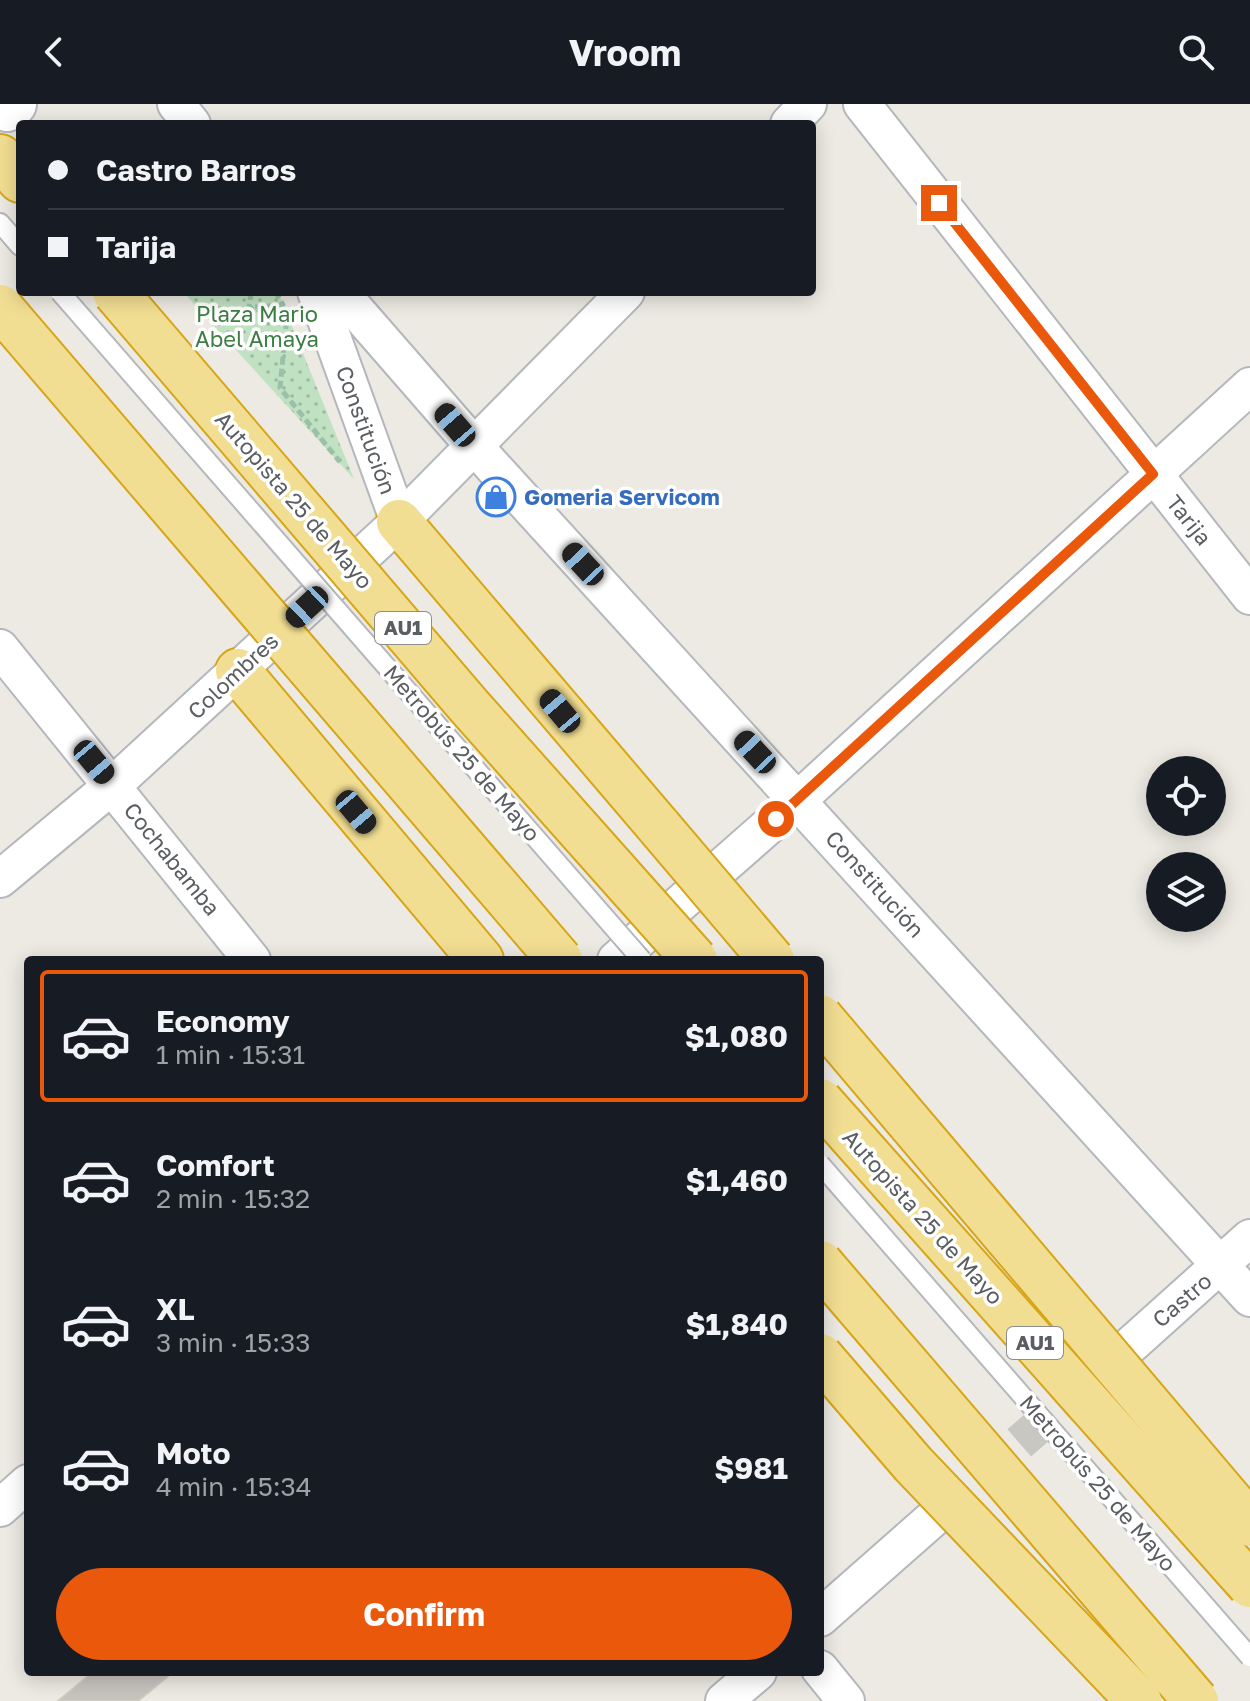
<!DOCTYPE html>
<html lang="en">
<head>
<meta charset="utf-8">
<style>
  :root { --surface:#171b24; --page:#20242c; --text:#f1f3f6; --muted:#9ea1a6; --line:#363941; --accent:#ea580c }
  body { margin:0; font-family:"Golos Text",sans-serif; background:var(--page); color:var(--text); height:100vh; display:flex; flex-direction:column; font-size:30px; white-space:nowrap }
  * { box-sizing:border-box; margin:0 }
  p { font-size:26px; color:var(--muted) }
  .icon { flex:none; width:44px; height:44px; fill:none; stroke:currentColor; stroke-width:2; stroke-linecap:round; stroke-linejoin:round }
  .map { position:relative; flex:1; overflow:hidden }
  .panel { position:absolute; left:24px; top:852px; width:800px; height:720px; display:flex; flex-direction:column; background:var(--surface); border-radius:8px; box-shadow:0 4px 20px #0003 }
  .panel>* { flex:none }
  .banner { position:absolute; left:16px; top:16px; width:800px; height:176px; border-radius:8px; box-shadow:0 4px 20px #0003; display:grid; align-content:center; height:176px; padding:0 32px; background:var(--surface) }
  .tools { position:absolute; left:1146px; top:652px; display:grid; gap:16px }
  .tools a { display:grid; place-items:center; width:80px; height:80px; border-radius:50%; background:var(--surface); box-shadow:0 4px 20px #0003; font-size:40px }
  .end { position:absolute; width:36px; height:36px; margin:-18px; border:10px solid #ea580c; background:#fff; box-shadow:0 0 0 4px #fff }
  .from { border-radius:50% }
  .car { position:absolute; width:24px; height:48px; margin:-24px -12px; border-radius:10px; box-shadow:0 0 6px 2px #0007; background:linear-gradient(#222 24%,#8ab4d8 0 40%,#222 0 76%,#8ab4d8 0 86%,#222 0) }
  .banner b { display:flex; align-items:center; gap:28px; height:76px; font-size:30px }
  .banner b+b { border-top:2px solid var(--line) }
  .banner i { width:20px; height:20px; background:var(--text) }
  ul { padding:14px 0 0; list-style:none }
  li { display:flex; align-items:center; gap:24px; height:132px; margin:0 16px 12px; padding:0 16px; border:4px solid transparent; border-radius:8px }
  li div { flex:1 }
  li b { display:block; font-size:30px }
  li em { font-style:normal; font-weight:700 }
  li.selected { border-color:var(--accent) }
  li>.icon { width:72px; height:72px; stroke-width:1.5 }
  .action { display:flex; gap:16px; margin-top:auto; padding:16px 32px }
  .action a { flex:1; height:92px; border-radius:48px; background:var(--accent); color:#fff; font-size:32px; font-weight:700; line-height:92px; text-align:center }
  header { display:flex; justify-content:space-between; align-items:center; height:104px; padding:0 32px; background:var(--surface); font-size:36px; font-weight:700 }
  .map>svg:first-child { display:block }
  .park { fill:url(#park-dots) }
  .building { fill:#c7c4be; stroke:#cfccc1; stroke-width:2 }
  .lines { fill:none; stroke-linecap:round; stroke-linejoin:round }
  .street-tunnel { stroke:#c8c7c2; stroke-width:36; stroke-dasharray:36 18; stroke-linecap:butt }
  .lane-casing { stroke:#b4b7bb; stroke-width:22 }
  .street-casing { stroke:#b4b7bb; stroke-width:40 }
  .secondary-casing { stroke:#b5b8bd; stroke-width:48 }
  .highway-casing { stroke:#d7a516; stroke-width:48 }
  .path { stroke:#9ac1a8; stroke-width:5; stroke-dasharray:8 4; stroke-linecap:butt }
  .lane { stroke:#fff; stroke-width:18 }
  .street { stroke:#fff; stroke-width:36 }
  .secondary { stroke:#fff; stroke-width:44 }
  .highway { stroke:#f2de92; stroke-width:44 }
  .lane-bridge-casing { stroke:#b4b7bb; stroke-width:22; stroke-linecap:butt }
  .highway-bridge-casing { stroke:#d7a516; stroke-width:48; stroke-linecap:butt }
  .lane-bridge { stroke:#fff; stroke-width:18 }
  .highway-bridge { stroke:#f2de92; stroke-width:44 }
  .route { stroke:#ea580c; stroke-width:10 }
  .labels { text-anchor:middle; stroke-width:7; stroke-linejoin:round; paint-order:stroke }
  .shield { fill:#fff; stroke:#8c8e90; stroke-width:2 }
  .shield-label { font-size:20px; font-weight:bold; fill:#5a5d61 }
  .park-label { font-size:22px; fill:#3c7e43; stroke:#fff }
  .street-label { font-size:22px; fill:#5a5d61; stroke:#fff }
  .shop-label { font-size:22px; font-weight:bold; fill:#366cbe; stroke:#fff; text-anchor:start }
</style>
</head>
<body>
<header><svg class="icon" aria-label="back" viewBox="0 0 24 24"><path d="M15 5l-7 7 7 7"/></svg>Vroom<svg class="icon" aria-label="search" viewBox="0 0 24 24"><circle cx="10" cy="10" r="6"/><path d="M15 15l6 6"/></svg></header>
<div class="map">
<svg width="1250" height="1597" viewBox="0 0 1250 1597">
  <defs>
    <pattern id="park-dots" width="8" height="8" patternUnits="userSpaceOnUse" patternTransform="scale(2)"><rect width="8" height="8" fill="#c0e1c2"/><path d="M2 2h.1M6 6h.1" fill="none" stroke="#9fbaa1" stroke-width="1.8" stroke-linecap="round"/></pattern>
  </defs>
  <rect width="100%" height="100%" fill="#eceae2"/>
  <polygon class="park" points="183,188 278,188 354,375"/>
  <polygon class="building" points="93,1568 173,1568 138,1597 58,1597"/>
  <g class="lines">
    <polyline class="street-tunnel" points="938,1410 1098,1270"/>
    <g class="lane-casing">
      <polyline id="lane" points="0,119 20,142"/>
    </g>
    <g class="street-casing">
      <g id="street">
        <polyline points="176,0 192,20"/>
        <polyline points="862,0 1250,492"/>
        <polyline points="789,20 808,0"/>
        <polyline points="316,188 399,418"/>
        <polyline points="340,188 475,343 1250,1194"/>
        <polyline points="0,544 252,856"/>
        <polyline points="0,775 113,681 399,418 626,188"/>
        <polyline points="616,856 799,695 1250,282"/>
        <polyline points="1114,1256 1250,1134"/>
        <polyline points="0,1404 28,1379"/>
        <polyline points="820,1514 938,1410"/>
        <polyline points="820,1565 846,1597"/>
        <polyline points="724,1597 758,1568"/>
      </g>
    </g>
    <g class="secondary-casing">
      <polyline id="secondary" points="7,5 14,0"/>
    </g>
    <g class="highway-casing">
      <g id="highway">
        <polyline points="0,53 20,76"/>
        <polyline points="399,418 660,724"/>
        <polyline points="238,567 481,856"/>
      </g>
    </g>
    <g class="path">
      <polyline points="251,188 249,204 287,212 280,284 340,358"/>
      <polyline points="255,203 283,201 276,188"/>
    </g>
    <use href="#lane" class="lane"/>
    <use href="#street" class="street"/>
    <use href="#secondary" class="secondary"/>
    <use href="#highway" class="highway"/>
    <g class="lane-bridge-casing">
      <g id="lane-bridge">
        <polyline points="60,188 642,856"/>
        <polyline points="820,1060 1250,1553"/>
      </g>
    </g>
    <g class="highway-bridge-casing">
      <g id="highway-bridge">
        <polyline points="115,188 469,602 695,856"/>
        <polyline points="0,203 560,856"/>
        <polyline points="660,724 772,856"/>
        <polyline points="820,913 1250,1420"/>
        <polyline points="820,997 1250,1481"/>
        <polyline points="820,1159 1196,1597"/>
        <polyline points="820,1252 913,1360 1139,1597"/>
      </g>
    </g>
    <use href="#lane-bridge" class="lane-bridge"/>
    <use href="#highway-bridge" class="highway-bridge"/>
  </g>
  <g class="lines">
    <polyline class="route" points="776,715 1153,370 939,99"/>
  </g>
  <defs>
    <g id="shop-ring" transform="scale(2)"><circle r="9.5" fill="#fff" stroke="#3f7fe0" stroke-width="1.5"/><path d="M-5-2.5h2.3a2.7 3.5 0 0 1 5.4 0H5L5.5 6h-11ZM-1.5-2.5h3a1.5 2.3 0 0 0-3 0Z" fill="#3f7fe0"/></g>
  </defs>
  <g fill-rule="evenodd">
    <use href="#shop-ring" x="496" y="393"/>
  </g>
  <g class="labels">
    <g class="shield">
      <rect x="375" y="508" width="56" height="32" rx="6"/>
      <rect x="1007" y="1223" width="56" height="32" rx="6"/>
    </g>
    <g class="shield-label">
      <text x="403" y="531">AU1</text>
      <text x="1035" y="1246">AU1</text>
    </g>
    <g class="park-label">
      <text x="257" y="218">Plaza Mario<tspan x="257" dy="25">Abel Amaya</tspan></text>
    </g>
    <g class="street-label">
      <text transform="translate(366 326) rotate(70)" y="8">Constitución</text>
      <text transform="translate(294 396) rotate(49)" y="8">Autopista 25 de Mayo</text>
      <text transform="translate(1189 416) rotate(51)" y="8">Tarija</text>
      <text transform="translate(233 572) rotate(-43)" y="8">Colombres</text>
      <text transform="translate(462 649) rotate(49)" y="8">Metrobús 25 de Mayo</text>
      <text transform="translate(172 755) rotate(51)" y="8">Cochabamba</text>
      <text transform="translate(875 780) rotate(48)" y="8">Constitución</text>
      <text transform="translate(923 1113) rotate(48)" y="8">Autopista 25 de Mayo</text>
      <text transform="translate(1182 1196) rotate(-41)" y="8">Castro</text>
      <text transform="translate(1098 1379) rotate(49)" y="8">Metrobús 25 de Mayo</text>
    </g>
    <g class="shop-label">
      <text x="524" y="401">Gomeria Servicom</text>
    </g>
  </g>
</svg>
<div class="tools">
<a><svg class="icon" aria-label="locate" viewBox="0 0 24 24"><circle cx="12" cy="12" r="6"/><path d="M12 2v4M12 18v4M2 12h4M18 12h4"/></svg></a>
<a><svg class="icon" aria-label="layers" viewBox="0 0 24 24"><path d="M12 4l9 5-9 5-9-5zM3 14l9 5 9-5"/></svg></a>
</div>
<i class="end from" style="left:776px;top:715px"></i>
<i class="end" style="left:939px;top:99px"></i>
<i class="car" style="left:455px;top:321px;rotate:319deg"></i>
<i class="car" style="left:583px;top:460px;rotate:317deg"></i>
<i class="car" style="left:307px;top:503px;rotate:227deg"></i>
<i class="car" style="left:560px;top:607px;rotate:320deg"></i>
<i class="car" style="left:755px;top:648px;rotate:317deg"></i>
<i class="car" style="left:94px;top:658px;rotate:140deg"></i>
<i class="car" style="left:356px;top:708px;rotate:140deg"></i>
<div class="banner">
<b><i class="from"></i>Castro Barros</b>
<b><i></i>Tarija</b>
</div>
<section class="panel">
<ul>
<li class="selected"><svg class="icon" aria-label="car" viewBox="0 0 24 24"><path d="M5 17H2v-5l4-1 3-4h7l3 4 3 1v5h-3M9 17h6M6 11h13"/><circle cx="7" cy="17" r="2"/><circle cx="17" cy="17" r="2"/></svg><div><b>Economy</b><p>1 min · 15:31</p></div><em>$1,080</em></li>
<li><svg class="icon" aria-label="car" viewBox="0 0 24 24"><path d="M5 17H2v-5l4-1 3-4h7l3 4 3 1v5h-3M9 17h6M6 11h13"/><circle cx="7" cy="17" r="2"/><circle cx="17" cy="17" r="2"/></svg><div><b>Comfort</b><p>2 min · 15:32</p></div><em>$1,460</em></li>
<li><svg class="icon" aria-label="car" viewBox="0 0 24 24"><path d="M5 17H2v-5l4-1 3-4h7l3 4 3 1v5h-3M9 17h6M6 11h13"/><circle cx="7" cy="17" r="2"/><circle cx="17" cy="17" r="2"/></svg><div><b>XL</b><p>3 min · 15:33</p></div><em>$1,840</em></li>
<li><svg class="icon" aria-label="car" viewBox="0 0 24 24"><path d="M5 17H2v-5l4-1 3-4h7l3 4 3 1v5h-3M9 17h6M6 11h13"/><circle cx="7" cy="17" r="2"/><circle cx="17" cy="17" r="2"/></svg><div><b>Moto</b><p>4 min · 15:34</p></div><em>$981</em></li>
</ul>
<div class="action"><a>Confirm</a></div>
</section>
</div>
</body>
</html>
